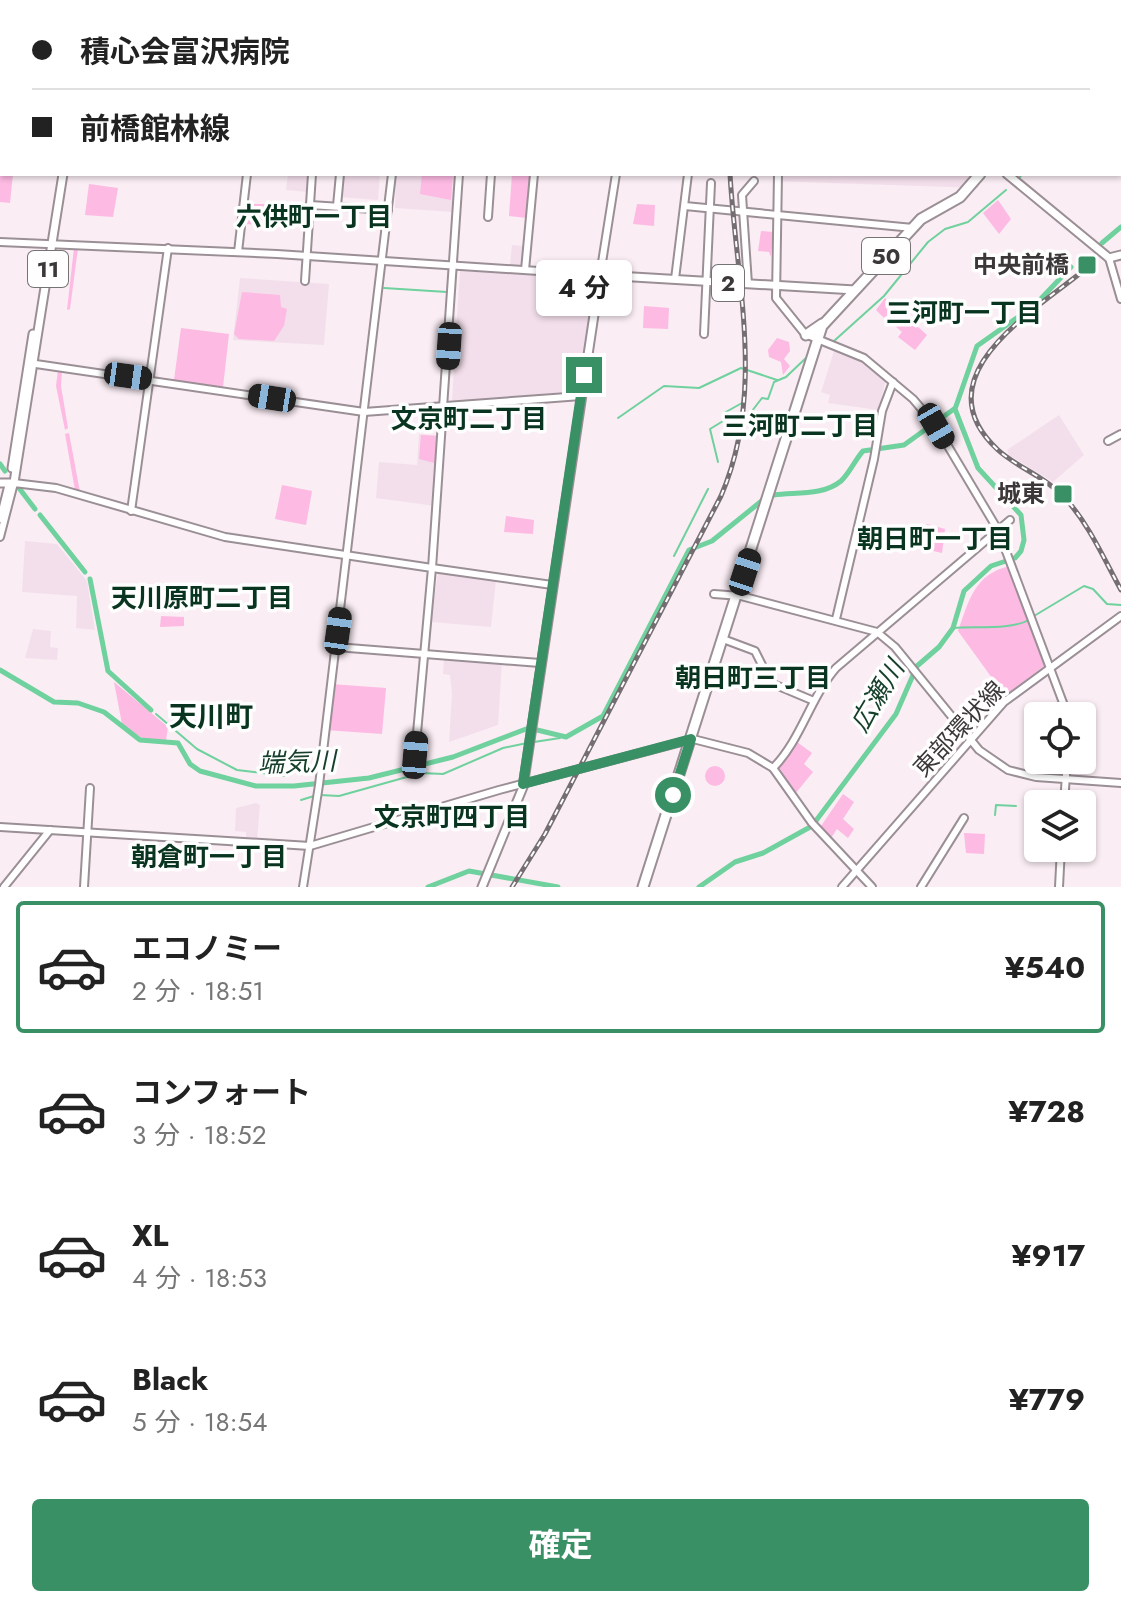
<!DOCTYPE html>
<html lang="ja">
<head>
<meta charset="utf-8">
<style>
  :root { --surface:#fff; --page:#f2f2f2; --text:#222; --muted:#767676; --line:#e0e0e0; --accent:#399065 }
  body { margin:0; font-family:Jost,"Noto Sans JP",sans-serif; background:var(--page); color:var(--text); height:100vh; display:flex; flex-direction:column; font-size:30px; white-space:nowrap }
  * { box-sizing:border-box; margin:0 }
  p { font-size:26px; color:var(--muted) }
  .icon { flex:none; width:44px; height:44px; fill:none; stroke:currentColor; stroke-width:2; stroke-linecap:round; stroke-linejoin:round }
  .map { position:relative; height:887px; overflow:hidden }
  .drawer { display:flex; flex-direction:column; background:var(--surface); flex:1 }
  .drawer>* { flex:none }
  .top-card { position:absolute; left:0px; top:0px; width:1122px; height:176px; box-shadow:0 2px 6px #0004; display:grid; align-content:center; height:176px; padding:0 32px; background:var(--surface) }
  .buttons { position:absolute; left:1024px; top:702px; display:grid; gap:16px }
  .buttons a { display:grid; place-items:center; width:72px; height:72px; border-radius:8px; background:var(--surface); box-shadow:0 2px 6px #0004; font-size:40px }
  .end { position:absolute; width:36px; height:36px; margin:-18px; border:10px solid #399065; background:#fff; box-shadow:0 0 0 4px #fff }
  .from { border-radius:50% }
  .bubble { position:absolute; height:56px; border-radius:8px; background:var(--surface); box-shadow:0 2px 6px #0004; font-size:26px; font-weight:700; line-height:56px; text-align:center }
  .car { position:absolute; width:24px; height:48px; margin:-24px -12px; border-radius:10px; box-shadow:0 0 6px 2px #0007; background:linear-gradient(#222 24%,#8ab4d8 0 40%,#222 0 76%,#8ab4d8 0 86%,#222 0) }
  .top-card b { display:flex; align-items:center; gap:28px; height:76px; font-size:30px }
  .top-card b+b { border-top:2px solid var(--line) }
  .top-card i { width:20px; height:20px; background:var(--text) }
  ul { padding:14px 0 0; list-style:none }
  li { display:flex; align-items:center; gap:24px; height:132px; margin:0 16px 12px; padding:0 16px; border:4px solid transparent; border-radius:8px }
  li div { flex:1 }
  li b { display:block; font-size:30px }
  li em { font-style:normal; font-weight:700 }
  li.current { border-color:var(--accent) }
  li>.icon { width:72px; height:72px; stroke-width:1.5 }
  .action { display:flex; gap:16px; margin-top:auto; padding:16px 32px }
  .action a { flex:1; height:92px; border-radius:8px; background:var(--accent); color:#fff; font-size:32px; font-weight:700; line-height:92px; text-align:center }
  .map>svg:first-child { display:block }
  .built { fill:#f3dfeb }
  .green { fill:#fdbae3 }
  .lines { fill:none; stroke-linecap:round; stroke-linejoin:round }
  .stream { stroke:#6fd19d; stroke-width:2 }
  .river { stroke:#6fd19d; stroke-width:5 }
  .secondary-casing { stroke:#9b8f96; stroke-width:10 }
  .primary-casing { stroke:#9b8f96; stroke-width:11 }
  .highway-casing { stroke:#9b8f96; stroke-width:13 }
  .secondary { stroke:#fff; stroke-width:6 }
  .primary { stroke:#fff; stroke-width:7 }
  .highway { stroke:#fff; stroke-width:9 }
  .rail-casing { stroke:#746d71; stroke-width:5 }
  .rail { stroke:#fefefe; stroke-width:2; stroke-dasharray:6; stroke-linecap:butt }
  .route { stroke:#399065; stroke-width:10 }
  .poi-dot { fill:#399065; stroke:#fefefe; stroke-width:3 }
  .labels { text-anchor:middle; stroke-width:7; stroke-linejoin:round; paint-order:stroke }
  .shield { fill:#fefefe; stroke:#767375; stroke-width:2 }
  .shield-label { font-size:22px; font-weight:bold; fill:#3c383a }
  .poi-label { font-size:24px; font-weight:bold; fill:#3c383a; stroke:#fefefe; text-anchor:end }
  .street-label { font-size:24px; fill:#3c383a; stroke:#fefefe }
  .neighbourhood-label { font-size:26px; font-weight:bold; fill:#093520; stroke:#fefefe }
  .water-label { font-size:26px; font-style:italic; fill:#16402b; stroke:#fefefe }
  .quarter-label { font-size:28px; font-weight:bold; fill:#093520; stroke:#fefefe }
</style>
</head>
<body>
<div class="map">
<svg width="1121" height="887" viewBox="0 0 1121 887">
  <rect width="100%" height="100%" fill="#faedf4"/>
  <g class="built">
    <polygon points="288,174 310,174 308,192 286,190"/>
    <polygon points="341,174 380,174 378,200 339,197"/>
    <polygon points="396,174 457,174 453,212 395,208"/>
    <polygon points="774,174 979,174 978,188 773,181"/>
    <polygon points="512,245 524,246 523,266 510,265"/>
    <polygon points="460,270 592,279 595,282 578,391 452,402"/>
    <polygon points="240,278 329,284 324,345 233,340"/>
    <polygon points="835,348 861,360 886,380 878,410 828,403 830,395 821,392"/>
    <polygon points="1059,415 1084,455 1053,482 1009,455 1007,450"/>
    <polygon points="419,434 442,436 436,506 376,498 379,462 417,465"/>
    <polygon points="25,541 57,544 87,581 95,630 76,628 77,596 22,592"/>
    <polygon points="438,572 496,580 491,627 431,622"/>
    <polygon points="33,629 51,631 50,647 58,648 57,660 25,658"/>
    <polygon points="444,658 502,662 498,725 449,742 452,693 450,675 443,674"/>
    <polygon points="256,803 260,805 257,840 246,840 246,832 235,831 236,808"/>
  </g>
  <g class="green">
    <polygon points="0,163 2,174 13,174 10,203 0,202"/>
    <polygon points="422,174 453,174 451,200 420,194"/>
    <polygon points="512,174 531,174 527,218 509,216"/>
    <polygon points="89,184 118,188 113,217 85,215"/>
    <polygon points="998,200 1011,219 999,234 983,213"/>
    <polygon points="244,204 275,204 273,225 244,224"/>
    <polygon points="637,204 655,205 654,226 633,224"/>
    <polygon points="761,231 773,232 771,257 769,252 758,251"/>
    <polygon points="74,248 78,248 70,309 67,310"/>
    <polygon points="242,292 280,295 281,307 287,309 284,326 274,341 239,339 234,334"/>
    <polygon points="885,298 927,335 915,350 898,337 902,332 889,321 891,317 888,315 884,318 876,310"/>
    <polygon points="644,306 669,308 668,329 643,328"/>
    <polygon points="181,328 229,334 223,387 174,380"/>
    <polygon points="777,338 789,342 790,351 784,359 790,366 783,375 781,362 769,357 768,350"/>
    <polygon points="58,370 62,370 61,386 68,428 65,430 56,386"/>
    <polygon points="69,433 80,492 75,490 65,434"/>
    <polygon points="421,435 440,436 438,464 419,459"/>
    <polygon points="282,485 312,491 306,525 275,519"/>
    <polygon points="506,516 534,520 533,534 504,532"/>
    <polygon points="927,524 945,529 942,553 920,548"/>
    <path d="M1010 566 1047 664 1005 696 958 631C969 601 974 574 1010 566Z"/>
    <polygon points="161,616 184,617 184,626 160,627"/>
    <polygon points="114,682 168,727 166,740 143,739 122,724"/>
    <polygon points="331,684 386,688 382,734 325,730"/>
    <polygon points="797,742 812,753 804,764 813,772 795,794 779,767"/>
    <circle cx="715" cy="776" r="10"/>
    <polygon points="843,794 854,802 843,819 854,829 848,838 837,829 831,838 821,826"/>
    <polygon points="964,833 985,834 984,854 966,853"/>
  </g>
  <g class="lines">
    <g class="stream">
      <polyline points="1020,177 1022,174"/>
      <polyline points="384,288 447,292"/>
      <polyline points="834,341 884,296 928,242 945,229 968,222 1006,190"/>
      <polyline points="752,411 762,398 768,399 774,382 786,377 807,357"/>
      <polyline points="618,418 664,386 699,388 741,368 777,380"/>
      <polyline points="718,462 710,429 728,418 724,413 742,403"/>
      <polyline points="674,556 708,489"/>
      <polyline points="1034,616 1084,586 1093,589 1107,604 1121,605"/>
      <path d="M953 628C975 626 1011 630 1029 620"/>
      <polyline points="156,714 197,749 237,770 286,776"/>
      <polyline points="534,742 560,738"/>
      <polyline points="320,795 339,796 421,773 443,774 503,748 527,743"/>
      <polyline points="301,800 314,796"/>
      <polyline points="995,815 996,805 1016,806"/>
    </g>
    <g class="river">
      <polyline points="1102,243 1121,227"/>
      <polyline points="0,464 5,471"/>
      <polyline points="19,488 35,509"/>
      <path d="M774 495C795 492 823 496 841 481 849 474 855 460 863 451L904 445 954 409"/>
      <polyline points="40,515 85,572"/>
      <polyline points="90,579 108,671 151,710"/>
      <polyline points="0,670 54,702 78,703 104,712 140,740 178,743 190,764 200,771 256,786 294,786 369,778 453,757 526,729"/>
      <polyline points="533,729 566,737 603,716 689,550 712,541 764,499"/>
      <polyline points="428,887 469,871 558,887"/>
      <polyline points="699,887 735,862 763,853 812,826 896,714 917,666 939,647 953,628 964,591 991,566 1015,558 1021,551 1024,540 1021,515 978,468 955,409 977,346 1035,305 1071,267"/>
    </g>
    <g class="secondary-casing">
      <g id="secondary">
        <polyline points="78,0 78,2"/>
        <polyline points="782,0 782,2"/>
        <polyline points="968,0 968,2"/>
        <polyline points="1035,0 1035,2"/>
        <polyline points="179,2 180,0"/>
        <polyline points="410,2 410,0"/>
        <polyline points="468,2 468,0"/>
        <polyline points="548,2 548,0"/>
        <polyline points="642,2 643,0"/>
        <polyline points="0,110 2,110"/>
        <polyline points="1120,153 1121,153"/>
        <polyline points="459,174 432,568 552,585"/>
        <polyline points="778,174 776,298 805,334 864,358 913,399 936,426 998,530 1068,716"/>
        <polyline points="310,205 388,210"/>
        <polyline points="337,206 340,174"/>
        <polyline points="685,206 913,228"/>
        <polyline points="488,217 491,174"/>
        <polyline points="0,242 277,254 600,275 616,174"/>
        <polyline points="238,252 247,174"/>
        <polyline points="1109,258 1121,299"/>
        <polyline points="525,270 534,174"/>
        <polyline points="675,279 688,174"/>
        <polyline points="305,281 312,174"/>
        <polyline points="748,284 742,195 754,181"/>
        <polyline points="704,334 711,183"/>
        <polyline points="29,363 364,412 581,396"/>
        <polyline points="1108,441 1121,434"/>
        <polyline points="131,511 168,248"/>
        <polyline points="0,519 9,483"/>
        <polyline points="0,537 14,483 56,488 225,537 432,568 415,755"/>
        <polyline points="714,594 741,596 877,632 895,647 979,750 1008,770 1036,777 1121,783"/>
        <polyline points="836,619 874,459 882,411 893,382"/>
        <polyline points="723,639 755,651 771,683 814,701"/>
        <polyline points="336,647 540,663"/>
        <path d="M773 768C801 740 810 698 836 668L1010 520"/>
        <polyline points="1064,804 1067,760"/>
        <polyline points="0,827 310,846 499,790 693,739 748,753 773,768 812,823 872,887"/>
        <polyline points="4,887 50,830"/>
        <polyline points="84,887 90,788"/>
        <polyline points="303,887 319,785 392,174"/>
        <polyline points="842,887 1004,702 1121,616"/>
        <polyline points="921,887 964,818"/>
        <polyline points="1059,887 1061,848"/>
      </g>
    </g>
    <g class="primary-casing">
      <g id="primary">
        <polyline points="511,2 529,0"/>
        <polyline points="0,49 2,49"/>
        <polyline points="1007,174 1109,258 1121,255"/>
        <polyline points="12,468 33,334"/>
        <polyline points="0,483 14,483 15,476 63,174"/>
        <polyline points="482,887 523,787 600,275 855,290"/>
      </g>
    </g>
    <g class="highway-casing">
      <g id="highway">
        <polyline points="1119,0 1121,0"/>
        <polyline points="1101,2 1102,0"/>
        <polyline points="806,335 822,324"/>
        <polyline points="643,887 822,326 921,219 960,197 980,174"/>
      </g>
    </g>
    <use href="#secondary" class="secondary"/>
    <use href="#primary" class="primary"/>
    <use href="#highway" class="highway"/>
    <g class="rail-casing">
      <g id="rail">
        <polyline points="729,2 729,0"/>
        <path d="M1083 271C1034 311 919 377 998 450 1018 468 1044 476 1063 496 1088 522 1104 559 1121 590"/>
        <path d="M512 887 545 834 721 496C766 392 736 282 730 174"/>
      </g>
    </g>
    <use href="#rail" class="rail"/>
  </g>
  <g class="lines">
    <polyline class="route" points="584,375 523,784 691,739 673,795"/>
  </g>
  <g class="poi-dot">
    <rect x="1077" y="255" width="20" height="20" rx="4"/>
    <rect x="1053" y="484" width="20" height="20" rx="4"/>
  </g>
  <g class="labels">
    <g class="shield">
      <rect x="862" y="238" width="48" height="36" rx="6"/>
      <rect x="28" y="251" width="40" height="36" rx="6"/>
      <rect x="712" y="265" width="32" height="36" rx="6"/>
    </g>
    <g class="shield-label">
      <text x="886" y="264">50</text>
      <text x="48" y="277">11</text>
      <text x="728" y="291">2</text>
    </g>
    <g class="poi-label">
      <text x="1069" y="273">中央前橋</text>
      <text x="1045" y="502">城東</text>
    </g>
    <g class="street-label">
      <text transform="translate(959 729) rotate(-47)" y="8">東部環状線</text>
    </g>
    <g class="neighbourhood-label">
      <text x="314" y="226">六供町一丁目</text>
      <text x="964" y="322">三河町一丁目</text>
      <text x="469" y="428">文京町二丁目</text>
      <text x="800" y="435">三河町二丁目</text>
      <text x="935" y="548">朝日町一丁目</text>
      <text x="202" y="607">天川原町二丁目</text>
      <text x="753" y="687">朝日町三丁目</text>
      <text x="452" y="826">文京町四丁目</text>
      <text x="209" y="866">朝倉町一丁目</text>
    </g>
    <g class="water-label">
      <text transform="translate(877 696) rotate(-59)" y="9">広瀬川</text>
      <text transform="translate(297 762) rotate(-2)" y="9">端気川</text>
    </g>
    <g class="quarter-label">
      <text x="211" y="726">天川町</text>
    </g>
  </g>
</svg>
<div class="buttons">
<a><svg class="icon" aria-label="locate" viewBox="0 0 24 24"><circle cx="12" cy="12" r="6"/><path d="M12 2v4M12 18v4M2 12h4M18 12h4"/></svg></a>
<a><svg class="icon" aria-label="layers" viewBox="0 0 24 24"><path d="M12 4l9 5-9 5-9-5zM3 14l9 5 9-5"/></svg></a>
</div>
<i class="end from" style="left:673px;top:795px"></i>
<i class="end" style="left:584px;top:375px"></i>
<div class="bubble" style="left:536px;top:260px;width:96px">4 分</div>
<i class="car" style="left:449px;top:346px;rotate:184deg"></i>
<i class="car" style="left:128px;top:376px;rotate:98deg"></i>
<i class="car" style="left:272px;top:398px;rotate:279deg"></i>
<i class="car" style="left:936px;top:426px;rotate:150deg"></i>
<i class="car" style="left:745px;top:572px;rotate:18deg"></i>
<i class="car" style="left:338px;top:631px;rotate:8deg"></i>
<i class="car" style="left:415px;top:755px;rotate:5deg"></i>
<div class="top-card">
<b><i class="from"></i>積心会富沢病院</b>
<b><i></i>前橋館林線</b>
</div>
</div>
<section class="drawer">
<ul>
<li class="current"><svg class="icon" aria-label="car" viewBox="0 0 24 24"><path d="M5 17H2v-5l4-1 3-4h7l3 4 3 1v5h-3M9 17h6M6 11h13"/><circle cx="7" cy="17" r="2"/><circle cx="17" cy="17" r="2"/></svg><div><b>エコノミー</b><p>2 分 · 18:51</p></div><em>¥540</em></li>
<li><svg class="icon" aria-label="car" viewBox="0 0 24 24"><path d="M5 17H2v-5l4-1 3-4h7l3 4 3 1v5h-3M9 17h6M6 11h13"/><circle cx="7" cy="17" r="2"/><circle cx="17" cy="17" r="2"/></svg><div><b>コンフォート</b><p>3 分 · 18:52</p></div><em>¥728</em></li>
<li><svg class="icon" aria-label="car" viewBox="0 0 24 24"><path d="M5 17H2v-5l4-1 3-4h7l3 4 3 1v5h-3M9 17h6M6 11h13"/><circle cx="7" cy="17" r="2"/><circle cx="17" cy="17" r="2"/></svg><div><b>XL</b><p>4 分 · 18:53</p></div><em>¥917</em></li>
<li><svg class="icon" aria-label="car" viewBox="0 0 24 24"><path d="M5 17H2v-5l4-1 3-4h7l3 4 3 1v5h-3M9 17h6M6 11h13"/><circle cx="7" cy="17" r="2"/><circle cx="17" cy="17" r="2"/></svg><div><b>Black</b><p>5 分 · 18:54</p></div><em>¥779</em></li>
</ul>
<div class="action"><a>確定</a></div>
</section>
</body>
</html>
